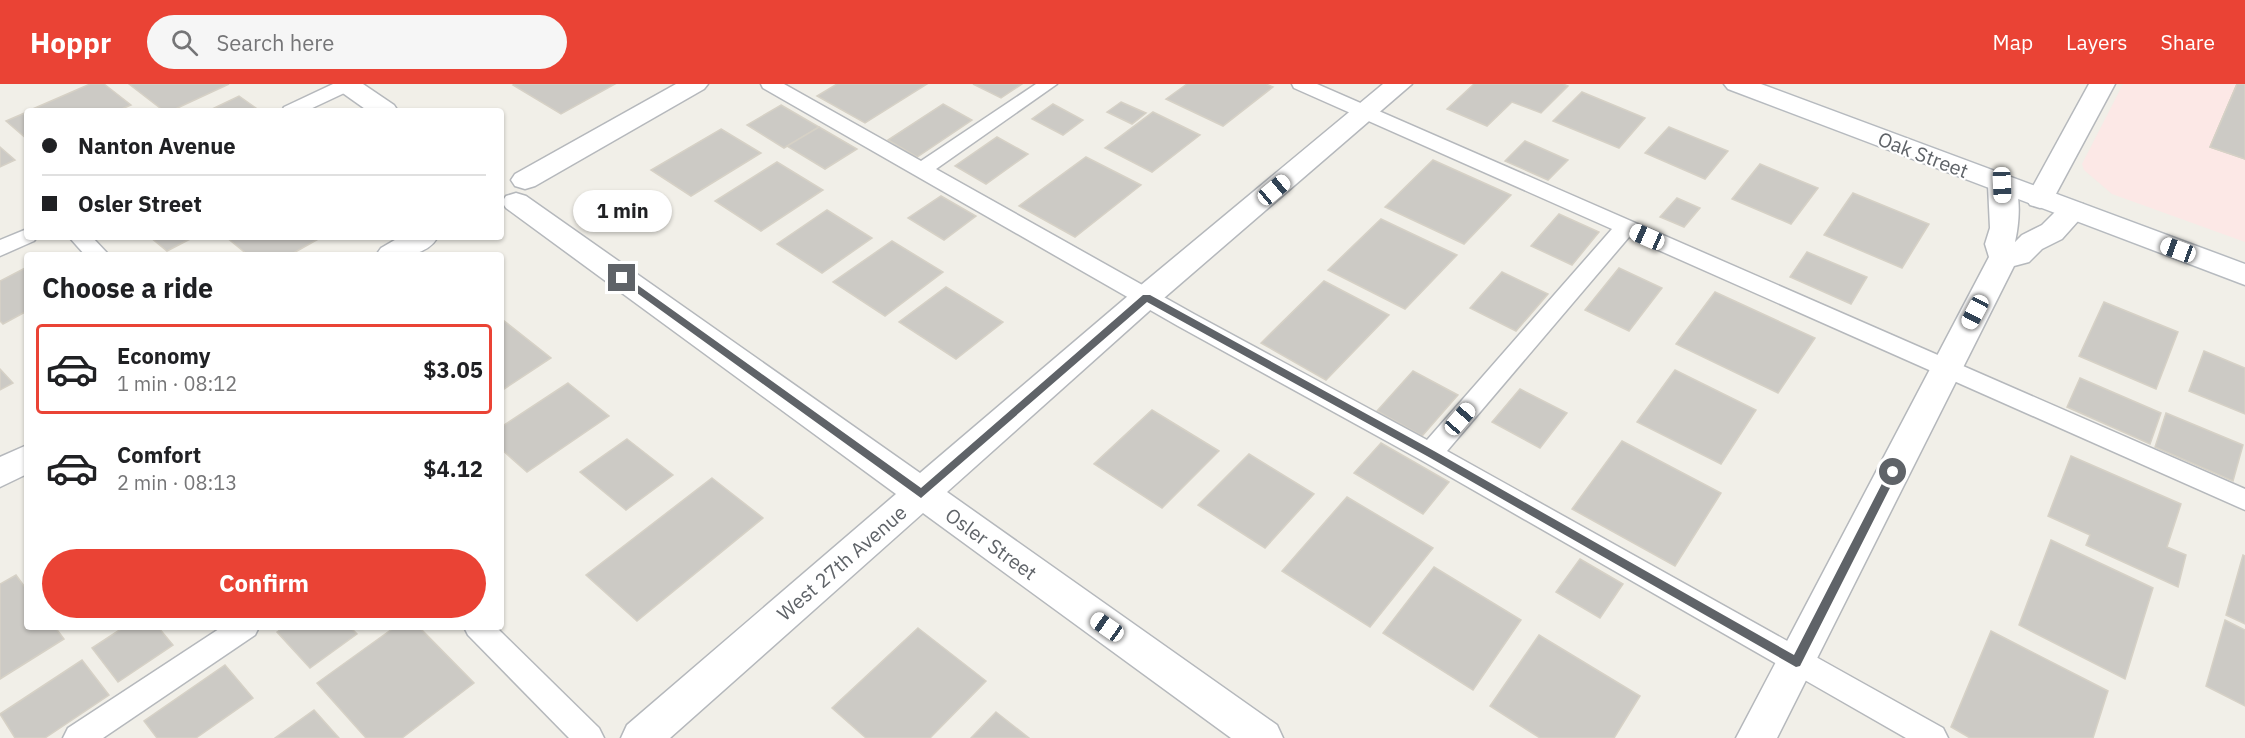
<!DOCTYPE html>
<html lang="en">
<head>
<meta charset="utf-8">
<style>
  :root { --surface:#fff; --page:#f6f6f6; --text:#202124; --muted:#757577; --line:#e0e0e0; --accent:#ea4335 }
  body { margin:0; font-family:"IBM Plex Sans",sans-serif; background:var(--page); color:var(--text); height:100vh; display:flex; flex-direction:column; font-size:22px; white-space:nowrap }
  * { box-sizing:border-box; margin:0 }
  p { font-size:20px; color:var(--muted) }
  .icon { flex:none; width:33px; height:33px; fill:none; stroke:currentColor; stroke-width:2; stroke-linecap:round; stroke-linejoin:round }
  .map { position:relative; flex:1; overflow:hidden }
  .details { position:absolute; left:24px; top:168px; width:480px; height:378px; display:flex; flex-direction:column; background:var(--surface); border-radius:6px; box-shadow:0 2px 4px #0004 }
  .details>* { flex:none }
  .top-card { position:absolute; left:24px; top:24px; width:480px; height:132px; border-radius:6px; box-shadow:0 2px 4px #0004; display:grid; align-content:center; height:132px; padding:0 18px; background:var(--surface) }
  .end { position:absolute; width:27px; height:27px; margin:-14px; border:8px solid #5f6368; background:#fff; box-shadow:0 0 0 3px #fff }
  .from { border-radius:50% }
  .bubble { position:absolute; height:42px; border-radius:21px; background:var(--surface); box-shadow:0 2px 4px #0004; font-size:20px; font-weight:700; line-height:42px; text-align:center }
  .car { position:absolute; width:18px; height:36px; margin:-18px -9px; border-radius:8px; box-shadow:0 0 4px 2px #0007; background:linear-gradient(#fff 24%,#345 0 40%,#fff 0 76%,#345 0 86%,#fff 0) }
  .top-card b { display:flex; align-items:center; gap:21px; height:57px; font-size:22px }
  .top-card b+b { border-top:2px solid var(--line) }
  .top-card i { width:15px; height:15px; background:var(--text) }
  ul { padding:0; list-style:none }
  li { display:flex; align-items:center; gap:18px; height:90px; margin:0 12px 9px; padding:0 6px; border:3px solid transparent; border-radius:6px }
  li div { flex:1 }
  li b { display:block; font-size:22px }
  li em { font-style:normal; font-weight:700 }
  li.on { border-color:var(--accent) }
  li>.icon { width:54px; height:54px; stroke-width:1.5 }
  h2 { padding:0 18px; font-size:27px; line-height:72px }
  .action { display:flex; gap:12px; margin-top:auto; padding:12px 18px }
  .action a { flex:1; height:69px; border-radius:36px; background:var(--accent); color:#fff; font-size:24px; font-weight:700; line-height:69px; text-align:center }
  header { display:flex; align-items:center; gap:36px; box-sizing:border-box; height:84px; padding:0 30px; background:var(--accent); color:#fff }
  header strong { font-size:28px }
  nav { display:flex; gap:33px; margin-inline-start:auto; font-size:21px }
  .search { width:420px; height:54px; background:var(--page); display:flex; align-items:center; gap:15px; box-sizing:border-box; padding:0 21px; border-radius:33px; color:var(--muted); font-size:22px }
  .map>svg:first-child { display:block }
  .medical { fill:#fce8e6 }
  .building { fill:#cccac5; stroke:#d6d1c6; stroke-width:1.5 }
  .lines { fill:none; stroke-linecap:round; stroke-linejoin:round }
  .service-casing { stroke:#b5b8bc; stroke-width:3 }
  .minor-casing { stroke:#b5b8bc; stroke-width:3 }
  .secondary-casing { stroke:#b6babf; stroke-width:3 }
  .service { fill:#fff; fill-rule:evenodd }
  .minor { fill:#fff; fill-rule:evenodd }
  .secondary { fill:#fff; fill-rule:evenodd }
  .route { fill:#5f6368 }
  .labels { text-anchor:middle; stroke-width:4.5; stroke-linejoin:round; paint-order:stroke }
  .street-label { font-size:20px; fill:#5f6368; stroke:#fff }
</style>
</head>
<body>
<header>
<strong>Hoppr</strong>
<div class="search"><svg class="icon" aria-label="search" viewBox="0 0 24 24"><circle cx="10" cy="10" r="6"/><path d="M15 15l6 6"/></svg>Search here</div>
<nav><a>Map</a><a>Layers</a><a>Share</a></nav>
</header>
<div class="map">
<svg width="2245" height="654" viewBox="0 0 2245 654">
  <rect width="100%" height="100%" fill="#f1efe8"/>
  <polygon class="medical" points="2123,0 2245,0 2245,158 2112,110 2084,86 2082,80"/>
  <g class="building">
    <polygon points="90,0 104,0 131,21 117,27 28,27"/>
    <polygon points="129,0 229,0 171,27 164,27"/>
    <polygon points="515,0 615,0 561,30 513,1"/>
    <polygon points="837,0 927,0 865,39 817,12"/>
    <polygon points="973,0 1022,0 1001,14"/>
    <polygon points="1187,0 1266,0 1273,3 1223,42 1166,15"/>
    <polygon points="1474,0 1563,0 1568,2 1541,29 1512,18 1487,42 1447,25"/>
    <polygon points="2237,0 2245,0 2245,75 2210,63"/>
    <polygon points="2237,0 2245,0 2245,75 2210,63"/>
    <polygon points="1582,8 1645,34 1619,64 1553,37"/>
    <polygon points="239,12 260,27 208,27"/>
    <polygon points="1121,18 1146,29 1132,40 1107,28"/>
    <polygon points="943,20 972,36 917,73 888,56"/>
    <polygon points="1053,20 1083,36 1063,51 1032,35"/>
    <polygon points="781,21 819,43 784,64 747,41"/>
    <polygon points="27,28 27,55 6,37"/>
    <polygon points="1153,28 1200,51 1152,88 1105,64"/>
    <polygon points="819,43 857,65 825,85 787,62"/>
    <polygon points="1669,43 1728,67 1705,95 1645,69"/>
    <polygon points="721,45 761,69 691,112 651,86"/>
    <polygon points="997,53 1028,70 986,100 955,82"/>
    <polygon points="1525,57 1568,76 1548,96 1505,77"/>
    <polygon points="0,63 15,76 0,83"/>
    <polygon points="1086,73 1141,101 1075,153 1019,122"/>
    <polygon points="1433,76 1511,111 1464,160 1385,123"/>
    <polygon points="777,78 823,106 761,147 715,117"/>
    <polygon points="1760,80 1818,104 1791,140 1732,115"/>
    <polygon points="1853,109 1929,140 1902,184 1824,151"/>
    <polygon points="941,112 976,132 944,156 908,134"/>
    <polygon points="1677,114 1700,124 1684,143 1660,133"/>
    <polygon points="827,126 872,154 822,189 777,160"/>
    <polygon points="1559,130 1599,148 1572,181 1531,162"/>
    <polygon points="1381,135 1457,171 1405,225 1328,186"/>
    <polygon points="150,153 194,153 167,167"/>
    <polygon points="226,153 322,153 290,171 248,171"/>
    <polygon points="892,157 943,188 885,232 833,198"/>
    <polygon points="1807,168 1867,193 1851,220 1790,193"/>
    <polygon points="27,183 27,227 3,240 0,237 0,197"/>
    <polygon points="1619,184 1662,204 1629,247 1585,226"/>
    <polygon points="1502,188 1548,210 1516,247 1470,224"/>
    <polygon points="1324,197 1389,231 1326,296 1261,259"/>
    <polygon points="946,203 1003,238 956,275 899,238"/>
    <polygon points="1715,208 1815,254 1778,309 1676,260"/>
    <polygon points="2104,218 2178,248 2156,305 2079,272"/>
    <polygon points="503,236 551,274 501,307 501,237"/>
    <polygon points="2204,267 2245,284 2245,330 2189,307"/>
    <polygon points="0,285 13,299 0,306"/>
    <polygon points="1675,286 1756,326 1721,380 1637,338"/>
    <polygon points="1413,287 1458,311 1422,352 1377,327"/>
    <polygon points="2080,294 2161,329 2150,360 2067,323"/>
    <polygon points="568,299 609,332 527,388 501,365 501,343"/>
    <polygon points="1520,305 1567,329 1540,364 1492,338"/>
    <polygon points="1152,326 1219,367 1162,424 1094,380"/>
    <polygon points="2166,329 2243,361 2233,397 2155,363"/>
    <polygon points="627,355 673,391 626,426 580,388"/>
    <polygon points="1622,357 1721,409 1675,482 1572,425"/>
    <polygon points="1381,359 1449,398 1423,430 1354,389"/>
    <polygon points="1249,370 1314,410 1265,464 1198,421"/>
    <polygon points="2071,372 2181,420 2167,463 2186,471 2178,503 2086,461 2090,451 2048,432"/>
    <polygon points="712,394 763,434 637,537 586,491"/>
    <polygon points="1347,413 1433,464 1370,543 1282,487"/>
    <polygon points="2051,456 2153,504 2125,595 2019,541"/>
    <polygon points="2243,471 2245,472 2245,540 2226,531"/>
    <polygon points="1580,475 1623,500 1600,534 1556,508"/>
    <polygon points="1434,483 1521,536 1473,606 1383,549"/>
    <polygon points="16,491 27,506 27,543 55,543 64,555 0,595 0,500"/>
    <polygon points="2225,536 2245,546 2245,622 2206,602"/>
    <polygon points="124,543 158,543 173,561 118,598 92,564"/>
    <polygon points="284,543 350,543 357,550 310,584 277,548"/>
    <polygon points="395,543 419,543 474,599 402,654 366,654 317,599"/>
    <polygon points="918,544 986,597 930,654 866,654 832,624"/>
    <polygon points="1991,547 2108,607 2093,654 1970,654 1951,643"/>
    <polygon points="1539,551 1640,612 1614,654 1540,654 1490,622"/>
    <polygon points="82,576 109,611 45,654 15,654 0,630"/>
    <polygon points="225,581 253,614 196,654 157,654 144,637"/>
    <polygon points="314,626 339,654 275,654"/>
    <polygon points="996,628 1029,654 971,654"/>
  </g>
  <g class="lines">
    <g class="service-casing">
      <g id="service">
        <polygon points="333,0 357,0 355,4 306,27 282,27 284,23"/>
        <polygon points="761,0 784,0 921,77 1036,0 1057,0 936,85 1194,230 1427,356 1612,145 1294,4 1292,0 1317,0 2245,405 2245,426 1629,153 1447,367 1943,644 1948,654 1906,654 1421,376 1178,242 763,4"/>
        <polygon points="27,145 27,153 37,153 34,157 0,172 0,156"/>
        <polygon points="69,153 92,153 109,171 85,171"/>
        <polygon points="222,543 259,543 255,551 103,654 63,654 68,644"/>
        <polygon points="464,543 496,543 599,644 604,654 569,654 468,551"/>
      </g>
    </g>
    <g class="minor-casing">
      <g id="minor">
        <polygon points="333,0 363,0 394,21 398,27 368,27 337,5"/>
        <polygon points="676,0 708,0 704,5 535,102 525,105 515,102 511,96 515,90"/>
        <polygon points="1383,0 1412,0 1157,220 947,408 1277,641 1283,654 1231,654 923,429 670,654 621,654 627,641 896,410 506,124 502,118 506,112 516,109 526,112 920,389 1135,206"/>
        <polygon points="2089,0 2115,0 2050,121 2040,124 2030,121 2026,115"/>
        <path d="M2002 92 2012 95C2022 110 2019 140 2015 158L2022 151 2042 141 2063 120 2073 118 2083 120 2087 127 2062 155 2042 165 2029 178 2014 182 1777 654H1736L1989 173 1985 160 1990 144 1988 101 1992 95Z"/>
        <path d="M400 153H438C424 175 399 171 376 171L381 164Z"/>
        <polygon points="27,361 27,390 0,403 0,373"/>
      </g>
    </g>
    <g class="secondary-casing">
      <polygon id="secondary" points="1724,0 1761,0 2245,180 2245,201 1728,5"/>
    </g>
    <use href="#service" class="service"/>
    <use href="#minor" class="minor"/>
    <use href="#secondary" class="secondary"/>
  </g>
  <polygon class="route" points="619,192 625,192 921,404 1143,211 1150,211 1434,367 1794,571 1889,386 1896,386 1898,388 1800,582 1796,583 1427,372 1147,218 921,414 619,196"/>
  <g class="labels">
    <g class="street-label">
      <text transform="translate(1923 71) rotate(21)" y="7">Oak Street</text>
      <text transform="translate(991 460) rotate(36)" y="7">Osler Street</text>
      <text transform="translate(842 479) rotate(-41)" y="7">West 27th Avenue</text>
    </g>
  </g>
</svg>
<i class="end from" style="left:1893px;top:388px"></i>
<i class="end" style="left:622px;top:194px"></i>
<div class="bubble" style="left:573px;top:106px;width:99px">1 min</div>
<i class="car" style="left:2002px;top:101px;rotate:178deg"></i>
<i class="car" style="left:1274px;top:106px;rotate:50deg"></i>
<i class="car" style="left:1647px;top:153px;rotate:294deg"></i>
<i class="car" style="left:2178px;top:166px;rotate:290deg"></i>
<i class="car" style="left:1975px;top:228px;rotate:208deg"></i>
<i class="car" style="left:1460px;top:335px;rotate:41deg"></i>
<i class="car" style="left:1107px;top:543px;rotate:305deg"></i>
<div class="top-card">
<b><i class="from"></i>Nanton Avenue</b>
<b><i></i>Osler Street</b>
</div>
<section class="details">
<h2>Choose a ride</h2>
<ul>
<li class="on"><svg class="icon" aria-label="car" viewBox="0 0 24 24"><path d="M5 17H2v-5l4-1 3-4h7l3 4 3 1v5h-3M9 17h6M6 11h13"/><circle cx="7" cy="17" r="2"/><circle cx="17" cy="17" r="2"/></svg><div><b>Economy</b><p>1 min · 08:12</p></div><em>$3.05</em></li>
<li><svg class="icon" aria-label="car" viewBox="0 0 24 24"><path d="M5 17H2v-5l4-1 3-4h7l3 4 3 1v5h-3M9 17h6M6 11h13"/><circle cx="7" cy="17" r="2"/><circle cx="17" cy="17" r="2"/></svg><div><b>Comfort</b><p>2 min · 08:13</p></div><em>$4.12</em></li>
</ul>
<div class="action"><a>Confirm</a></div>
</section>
</div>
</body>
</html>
